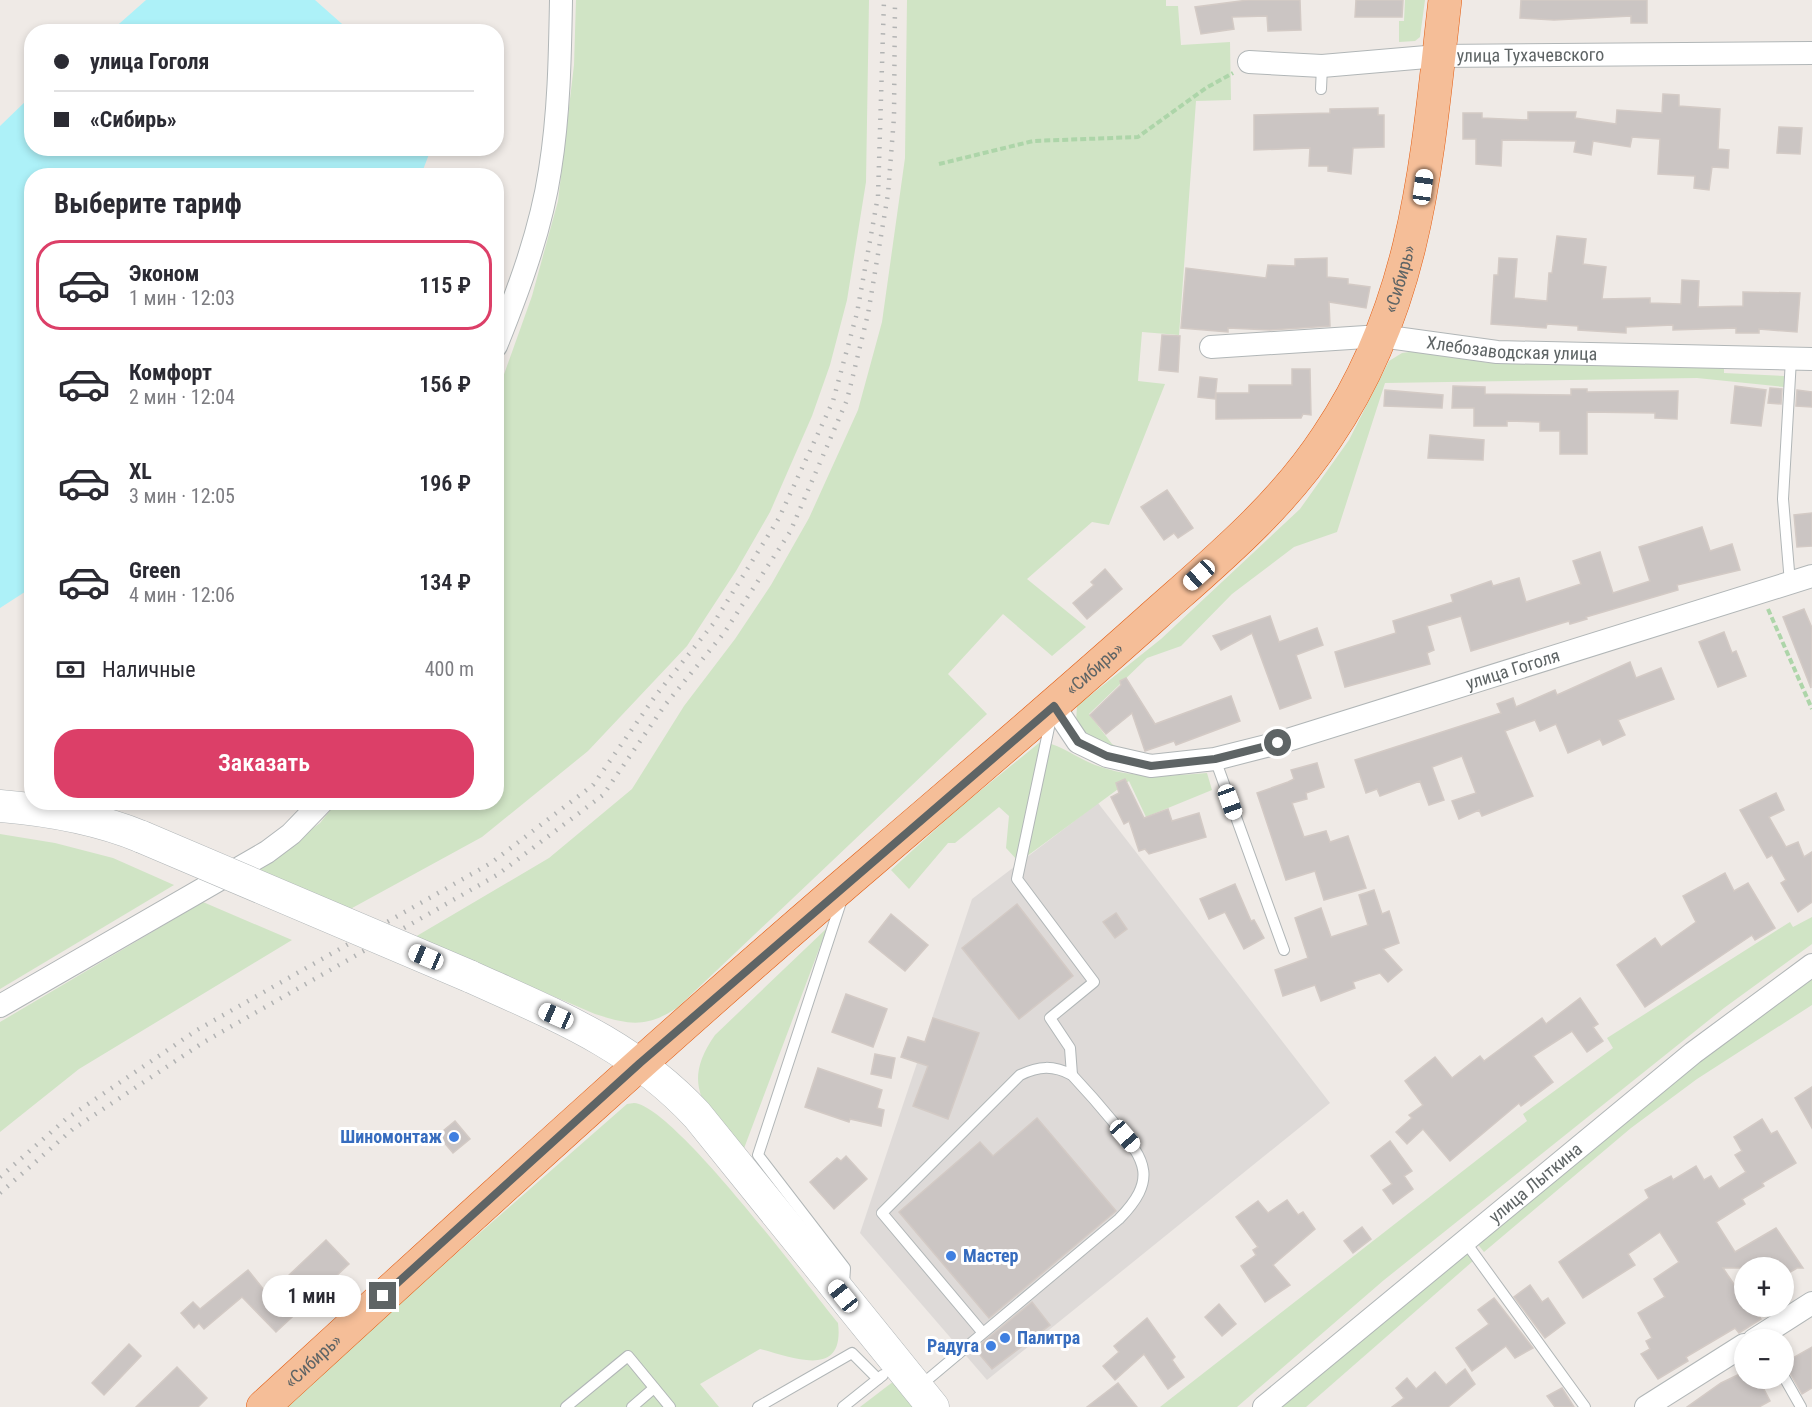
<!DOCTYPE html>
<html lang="ru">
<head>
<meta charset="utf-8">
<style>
  :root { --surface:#fff; --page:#f7f7f7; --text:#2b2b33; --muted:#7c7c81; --line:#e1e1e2; --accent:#dc3f68 }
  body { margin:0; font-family:"Roboto Condensed",sans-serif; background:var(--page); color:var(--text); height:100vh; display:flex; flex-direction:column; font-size:22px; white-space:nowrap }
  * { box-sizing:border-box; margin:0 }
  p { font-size:20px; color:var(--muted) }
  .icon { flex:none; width:33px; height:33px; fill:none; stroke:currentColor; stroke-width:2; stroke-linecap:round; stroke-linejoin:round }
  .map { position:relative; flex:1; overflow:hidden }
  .drawer { position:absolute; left:24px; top:168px; width:480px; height:642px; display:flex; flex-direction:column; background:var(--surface); border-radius:24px; box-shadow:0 3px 9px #0003 }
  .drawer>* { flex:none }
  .top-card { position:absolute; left:24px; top:24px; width:480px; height:132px; border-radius:24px; box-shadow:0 3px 9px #0003; display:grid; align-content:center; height:132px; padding:0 30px; background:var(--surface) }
  .tools { position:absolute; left:1734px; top:1257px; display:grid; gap:12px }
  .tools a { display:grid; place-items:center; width:60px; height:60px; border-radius:50%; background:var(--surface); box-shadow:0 3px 9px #0003; font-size:30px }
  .end { position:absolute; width:27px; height:27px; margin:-14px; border:8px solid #5e6465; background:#fff; box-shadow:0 0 0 3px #fff }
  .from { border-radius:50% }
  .bubble { position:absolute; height:42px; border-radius:21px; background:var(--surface); box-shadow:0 3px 9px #0003; font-size:20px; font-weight:600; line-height:42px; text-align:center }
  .car { position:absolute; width:18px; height:36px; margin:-18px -9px; border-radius:8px; box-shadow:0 0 4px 2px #0007; background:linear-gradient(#fff 24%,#345 0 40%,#fff 0 76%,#345 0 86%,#fff 0) }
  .top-card b { display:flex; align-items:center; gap:21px; height:57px; font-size:22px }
  .top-card b+b { border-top:2px solid var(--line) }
  .top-card i { width:15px; height:15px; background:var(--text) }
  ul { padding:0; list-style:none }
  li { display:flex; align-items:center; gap:18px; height:90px; margin:0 12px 9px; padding:0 18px; border:3px solid transparent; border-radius:24px }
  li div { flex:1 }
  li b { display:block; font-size:22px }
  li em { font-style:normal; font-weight:600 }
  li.on { border-color:var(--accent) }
  li>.icon { width:54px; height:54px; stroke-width:1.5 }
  h2 { padding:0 30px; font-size:27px; line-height:72px }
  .pay { display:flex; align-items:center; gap:15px; height:66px; padding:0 30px; font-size:22px }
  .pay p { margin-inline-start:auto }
  .cta { display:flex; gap:12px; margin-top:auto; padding:12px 30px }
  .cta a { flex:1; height:69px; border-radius:24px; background:var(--accent); color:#fff; font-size:24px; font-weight:600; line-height:69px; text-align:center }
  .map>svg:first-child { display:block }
  .industrial { fill:#dedad8 }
  .green { fill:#d0e4c5 }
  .water { fill:#adf1f8 }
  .building { fill:#cbc5c3; stroke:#d3cac5; stroke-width:1.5 }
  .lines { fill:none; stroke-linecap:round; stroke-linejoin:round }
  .lane-casing { stroke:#b1b6b7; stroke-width:12 }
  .street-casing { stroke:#b1b6b7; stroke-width:24 }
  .secondary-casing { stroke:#b1b6b8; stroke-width:33 }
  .highway-casing { stroke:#e35c12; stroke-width:34 }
  .path { stroke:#add5a9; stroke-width:4; stroke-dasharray:6 3; stroke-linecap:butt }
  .lane { stroke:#fff; stroke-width:10 }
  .street { stroke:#fff; stroke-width:22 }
  .secondary { stroke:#fff; stroke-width:32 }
  .highway { stroke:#f5be98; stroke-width:33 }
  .rail { stroke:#b2b3b3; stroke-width:4.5; stroke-dasharray:1.5 8; stroke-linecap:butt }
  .secondary-bridge-casing { stroke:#b1b6b8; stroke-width:33; stroke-linecap:butt }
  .secondary-bridge { stroke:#fff; stroke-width:32 }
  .route { stroke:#5e6465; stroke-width:8 }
  .shop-dot { fill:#3f7fe0; stroke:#fff; stroke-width:2 }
  .labels { text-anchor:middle; stroke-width:6; stroke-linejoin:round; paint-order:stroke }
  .street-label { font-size:18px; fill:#5e6465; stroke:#fff }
  .shop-label { font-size:18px; font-weight:bold; fill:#366cbe; stroke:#fff; text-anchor:end }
</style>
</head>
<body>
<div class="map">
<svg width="1812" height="1407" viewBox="0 0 1812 1407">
  <rect width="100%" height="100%" fill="#efeae6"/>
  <polygon class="industrial" points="1098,803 1330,1103 987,1380 860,1233 972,899"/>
  <g class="green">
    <polygon points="576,0 869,0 866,182 847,300 830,365 812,416 770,512 736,571 687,646 588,751 482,837 343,913 250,874 320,823 336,803 496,802 497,394 532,296 558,201 574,65"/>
    <path d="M907 0H1166V6H1178L1181 45 1230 42 1231 100 1196 101 1179 335 1142 332 1138 381 1165 384 1109 525 1092 522 1027 579 1086 627 1052 656 1003 614 948 674 987 714 677 1008C646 1028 629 1025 595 1014L415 937 549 858 632 789 684 706 735 639 771 585 809 518 858 410 882 322 905 158Z"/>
    <polygon points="1405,0 1425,0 1420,37 1415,41 1399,42 1399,21 1404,21"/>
    <polygon points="1416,351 1446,353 1488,363 1724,365 1724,373 1784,376 1784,387 1697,378 1385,383 1337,532 1294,547 1232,594 1181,646 1147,658 1089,714 1112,744 1127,752 1086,735 1076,722 1077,706 1161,639 1300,509 1349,440 1389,361 1402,353"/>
    <path d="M1045 742C1065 747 1081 761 1101 767 1137 779 1170 776 1207 773L1212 790 1146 817 1129 781 1019 862 1006 848 1009 816 999 807 955 843H948L909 889 891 870 959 808 1039 743Z"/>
    <polygon points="0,834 55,843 113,858 174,885 0,989"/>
    <polygon points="203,902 292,940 79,1069 0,1132 0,1022"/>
    <polygon points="1812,917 1812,944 1724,1008 1384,1280 1237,1407 1160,1407 1527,1121 1523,1114 1613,1048 1607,1038 1790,922 1793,927"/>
    <path d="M827 928 743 1151C708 1112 678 1087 715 1035Z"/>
    <polygon points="1812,976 1812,1005 1697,1079 1631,1128 1484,1252 1475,1241 1585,1149"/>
    <path d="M634 1103C674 1106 806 1284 838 1323 845 1380 792 1357 760 1349L700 1384 719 1407H286L434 1273 627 1104Z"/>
    <polygon points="1464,1249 1473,1261 1306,1407 1277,1407"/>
    <polygon points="898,1378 920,1407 860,1407"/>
  </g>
  <g class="water">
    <polygon points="146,0 315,0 350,31 354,31 111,31"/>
    <polygon points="28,99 31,100 32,148 431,149 421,175 32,176 31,588 0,608 0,126"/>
  </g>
  <g class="building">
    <polygon points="1248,0 1300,0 1301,30 1268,31 1267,16 1232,17 1234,29 1201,34 1195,7"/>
    <polygon points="1356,0 1403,0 1402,17 1355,17"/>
    <polygon points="1521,0 1647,0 1647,23 1631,23 1631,16 1554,20 1520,18"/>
    <polygon points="1663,94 1679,95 1679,106 1720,109 1718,149 1729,150 1728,168 1712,167 1709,190 1694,188 1695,176 1658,174 1660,139 1632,137 1630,147 1593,141 1591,155 1574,152 1576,141 1502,140 1501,166 1476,164 1476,139 1463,139 1463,113 1482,113 1482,118 1528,120 1528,112 1576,112 1575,118 1616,124 1617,110 1662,113"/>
    <polygon points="1378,108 1378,115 1384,115 1384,147 1353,148 1351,174 1328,171 1328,166 1309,166 1310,148 1254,150 1254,115 1330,113 1330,109"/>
    <polygon points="1779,127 1802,128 1800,154 1777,153"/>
    <polygon points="1557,236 1586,239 1583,264 1606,267 1602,299 1650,298 1650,303 1681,304 1682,280 1699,281 1698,307 1743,306 1743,292 1800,293 1797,332 1759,329 1759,333 1736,333 1736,328 1673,330 1673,325 1626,327 1626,333 1578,330 1578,326 1547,324 1546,328 1491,324 1494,275 1498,275 1499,258 1517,259 1514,298 1547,301 1549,273 1552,273"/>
    <polygon points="1327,258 1327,277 1348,279 1348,284 1370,287 1366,308 1329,302 1330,326 1270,330 1228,328 1228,332 1181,328 1186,268 1266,278 1268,265 1295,266 1295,259"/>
    <polygon points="1162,335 1180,336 1178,372 1159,370"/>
    <polygon points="1292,369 1310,369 1311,415 1303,414 1301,418 1216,419 1216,393 1249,393 1249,385 1292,385"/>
    <polygon points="1200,377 1217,379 1215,399 1198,397"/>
    <polygon points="1453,386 1485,387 1485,394 1571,395 1571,389 1587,389 1587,392 1678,391 1677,419 1655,418 1655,413 1587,412 1587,454 1560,454 1560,431 1540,431 1540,422 1507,421 1507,426 1474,426 1474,408 1452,408"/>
    <polygon points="1735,386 1766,390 1761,426 1731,423"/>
    <polygon points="1770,388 1782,389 1781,404 1768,403"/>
    <polygon points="1385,390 1443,395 1442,408 1384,406"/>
    <polygon points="1797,390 1812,392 1812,407 1796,406"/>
    <polygon points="1430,435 1484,440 1483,460 1428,458"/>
    <polygon points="1167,490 1193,528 1178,538 1174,533 1164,540 1141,507"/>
    <polygon points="1812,513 1812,546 1797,547 1794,515"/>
    <polygon points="1702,527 1710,551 1732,544 1740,570 1677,585 1678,590 1586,617 1587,619 1570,624 1569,621 1471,651 1461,616 1427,626 1434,650 1427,653 1430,664 1345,687 1335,652 1396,633 1393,621 1453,602 1451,595 1491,581 1493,586 1519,578 1526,602 1581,584 1573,561 1600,552 1613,593 1650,581 1639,547"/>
    <polygon points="1105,569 1122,589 1087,619 1073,603 1094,585 1091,582"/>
    <polygon points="1804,609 1812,628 1811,688 1783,617"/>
    <polygon points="1270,616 1279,642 1317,628 1323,645 1296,655 1311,698 1280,709 1252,633 1221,650 1213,636"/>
    <polygon points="1724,632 1732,653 1736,651 1746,676 1718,687 1699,642"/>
    <polygon points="1630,662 1636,678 1661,668 1674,699 1618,720 1625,735 1603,745 1600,739 1568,753 1556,724 1540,731 1535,720 1505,731 1533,796 1482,816 1479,810 1459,819 1452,801 1476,793 1462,756 1432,767 1444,800 1429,805 1420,781 1380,796 1377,789 1366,793 1355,760 1501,713 1497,704 1513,698 1516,707 1555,690 1557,695"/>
    <polygon points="1126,678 1155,724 1231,696 1240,721 1176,745 1174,741 1145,751 1132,713 1106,734 1090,715 1121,685 1120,681"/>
    <polygon points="1317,763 1324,787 1306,793 1307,799 1292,803 1304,837 1326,831 1330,842 1348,836 1366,888 1324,900 1315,871 1286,880 1257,793 1288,782 1294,779 1291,770"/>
    <polygon points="1125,779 1144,818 1168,809 1172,821 1199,813 1206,837 1149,854 1145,849 1139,851 1129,821 1124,824 1111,797 1119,793 1116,783"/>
    <polygon points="1776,793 1784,810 1769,817 1786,847 1798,842 1804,857 1812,852 1812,902 1798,912 1781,883 1786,880 1772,855 1767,858 1740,810"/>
    <polygon points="1725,873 1734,891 1748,883 1775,928 1755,940 1752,935 1645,1007 1617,965 1655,938 1661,947 1696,922 1683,896"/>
    <polygon points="1235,884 1251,921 1254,920 1264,938 1244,949 1225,912 1209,919 1200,899"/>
    <polygon points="1374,890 1382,914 1389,911 1399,943 1383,949 1402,970 1388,982 1380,973 1353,982 1355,988 1321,1001 1315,985 1283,996 1275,970 1308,958 1295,918 1321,908 1331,937 1368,925 1359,895"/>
    <polygon points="1017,904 1073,976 1019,1019 962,948"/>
    <polygon points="1116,913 1127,929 1115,938 1103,922"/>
    <polygon points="891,914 928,945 905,971 869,942"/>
    <polygon points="846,994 887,1009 873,1047 832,1032"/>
    <polygon points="1580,998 1598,1024 1593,1027 1603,1041 1587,1052 1572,1031 1533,1056 1553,1082 1521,1106 1519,1103 1450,1161 1423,1129 1407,1144 1396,1132 1412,1118 1409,1115 1423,1105 1405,1081 1435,1057 1452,1078 1480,1056 1484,1061 1542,1018 1546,1024"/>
    <polygon points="933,1018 979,1033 948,1119 913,1106 928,1066 901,1057 908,1037 925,1042"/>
    <polygon points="875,1054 895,1058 891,1078 871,1074"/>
    <polygon points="818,1068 882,1090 877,1108 884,1110 881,1126 850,1119 849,1122 805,1107"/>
    <polygon points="1812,1087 1812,1128 1795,1098"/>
    <polygon points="1037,1118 1116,1211 989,1318 899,1212 980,1142 993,1156"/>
    <polygon points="1762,1119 1771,1134 1777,1131 1796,1163 1762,1183 1764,1186 1742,1199 1745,1204 1716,1222 1735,1252 1776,1228 1803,1268 1797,1268 1784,1276 1784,1268 1723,1268 1744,1299 1744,1306 1753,1306 1761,1319 1739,1333 1735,1328 1686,1357 1688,1361 1658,1379 1641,1354 1650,1349 1646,1341 1652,1338 1638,1313 1665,1297 1654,1279 1679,1262 1660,1232 1628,1254 1635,1265 1583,1298 1559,1262 1649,1198 1645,1190 1671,1176 1673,1180 1696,1166 1704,1180 1711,1176 1719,1189 1746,1172 1735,1155 1742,1151 1734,1137"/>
    <polygon points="455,1121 470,1139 453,1153 438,1135"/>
    <polygon points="1390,1141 1412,1171 1404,1176 1413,1189 1393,1204 1383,1190 1392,1184 1371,1156"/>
    <polygon points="846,1156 867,1179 834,1209 810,1182 837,1158 841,1161"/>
    <polygon points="1287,1200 1298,1215 1303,1212 1315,1229 1273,1265 1290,1285 1265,1302 1241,1266 1256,1255 1253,1250 1258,1247 1236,1217 1258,1201 1268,1213"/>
    <polygon points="1362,1227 1371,1239 1353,1253 1344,1241"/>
    <polygon points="326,1240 349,1264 276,1332 242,1297 204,1329 199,1323 194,1328 181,1313 193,1302 200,1309 248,1270 268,1295"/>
    <polygon points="1530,1285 1542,1302 1548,1298 1565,1323 1545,1338 1514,1297"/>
    <polygon points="1494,1298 1533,1348 1515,1358 1506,1346 1472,1371 1456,1348 1489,1324 1478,1310"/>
    <polygon points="1032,1302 1050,1325 992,1369 975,1349"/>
    <polygon points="1219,1304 1236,1324 1222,1336 1205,1317"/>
    <polygon points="1147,1318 1175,1357 1172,1360 1184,1377 1168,1389 1144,1354 1115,1380 1103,1366 1119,1352 1114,1346"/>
    <polygon points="129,1344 141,1356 104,1395 92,1383"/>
    <polygon points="1812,1347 1812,1388 1802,1394 1790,1373 1784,1370 1784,1363"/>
    <polygon points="177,1367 207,1398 198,1407 136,1407"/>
    <polygon points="1465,1369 1475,1384 1448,1407 1392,1407 1404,1398 1396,1388 1407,1378 1416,1389 1435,1372 1446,1385"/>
    <polygon points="1744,1372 1744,1378 1758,1378 1770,1401 1759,1407 1687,1407 1721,1383"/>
    <polygon points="1118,1383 1137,1407 1087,1407"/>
    <polygon points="1562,1388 1574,1407 1555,1407 1547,1396"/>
  </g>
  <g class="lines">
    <g class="lane-casing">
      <g id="lane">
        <polyline points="1321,89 1322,66"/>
        <polyline points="1790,583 1783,499 1791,359"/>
        <polyline points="1051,718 1017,879 1094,982 1050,1018 1070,1048 1072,1075"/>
        <polyline points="1215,759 1284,950"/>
        <polyline points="842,899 758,1155 845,1268 844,1284"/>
        <polyline points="1464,1240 1585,1407"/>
        <polyline points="1784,1377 1801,1407"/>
        <path d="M920 1386 1119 1219C1157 1180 1147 1161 1115 1124 1101 1107 1087 1091 1072 1075 1053 1065 1039 1066 1020 1075L882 1213 983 1333"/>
        <polyline points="566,1407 628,1356 670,1407"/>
        <polyline points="632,1407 654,1388"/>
        <polyline points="758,1407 852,1353 878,1379"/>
        <polyline points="843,1407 883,1375"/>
      </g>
    </g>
    <g class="street-casing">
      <g id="street">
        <path id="s1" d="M1249 62 1322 66 1438 56 1812 53"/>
        <path d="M496 346C519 289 541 230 550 170 559 114 560 57 561 0"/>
        <path id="s2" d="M1211 347 1381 336 1497 352 1812 359"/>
        <path id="s3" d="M1054 706 1078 742 1107 756 1151 766 1215 759 1278 743 1812 576"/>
        <polyline points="0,1006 267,852 291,834 322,802"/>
        <polyline points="1754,1340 1812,1303"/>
        <path id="s4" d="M1264 1407 1693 1053 1812 965"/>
        <polyline points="1646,1407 1744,1345"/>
      </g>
    </g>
    <g class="secondary-casing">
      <g id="secondary">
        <path d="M0 806C48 810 96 818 142 837"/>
        <path d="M469 976C555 1015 631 1044 697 1115L933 1407"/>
      </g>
    </g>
    <g class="highway-casing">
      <g id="highway">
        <path id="s5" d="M263 1407C467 1220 671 1032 881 853 973 774 1065 696 1155 615 1217 560 1281 507 1327 437 1419 301 1427 157 1445 0"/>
      </g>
    </g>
    <g class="path">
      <polyline points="939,164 1033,141 1138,137 1206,88 1233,73"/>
      <polyline points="1768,609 1812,709"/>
    </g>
    <use href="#lane" class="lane"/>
    <use href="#street" class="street"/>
    <use href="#secondary" class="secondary"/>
    <use href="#highway" class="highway"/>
    <g class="rail">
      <polyline points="0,1177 66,1119 197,1030 491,863 593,785 656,695 713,624 779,518 833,401 857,313 878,196 884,0"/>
      <polyline points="0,1193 73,1129 204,1042 497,875 603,795 665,705 724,633 790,532 847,400 868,314 888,194 894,117 895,0"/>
    </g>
    <g class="secondary-bridge-casing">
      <polyline id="secondary-bridge" points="142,837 469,976"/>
    </g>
    <use href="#secondary-bridge" class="secondary-bridge"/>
  </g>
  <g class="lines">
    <polyline class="route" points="383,1296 640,1063 1054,706 1078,742 1107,756 1151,766 1215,759 1278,743"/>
  </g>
  <g class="shop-dot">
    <circle cx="454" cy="1137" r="6"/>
    <circle cx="951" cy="1256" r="6"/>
    <circle cx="1005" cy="1338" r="6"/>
    <circle cx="991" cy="1346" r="6"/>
  </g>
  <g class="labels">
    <g class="street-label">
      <text dy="6" stroke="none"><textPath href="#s1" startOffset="282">улица Тухачевского</textPath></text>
      <text dy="6" stroke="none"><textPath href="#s5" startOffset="1616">«Сибирь»</textPath></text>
      <text dy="6" stroke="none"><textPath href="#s2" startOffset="302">Хлебозаводская улица</textPath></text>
      <text dy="6" stroke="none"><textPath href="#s5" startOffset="1112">«Сибирь»</textPath></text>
      <text dy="6" stroke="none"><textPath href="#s3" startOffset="496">улица Гоголя</textPath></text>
      <text dy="6" stroke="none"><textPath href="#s4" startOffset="352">улица Лыткина</textPath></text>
      <text dy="6" stroke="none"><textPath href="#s5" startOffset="68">«Сибирь»</textPath></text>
    </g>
    <g class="shop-label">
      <text x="442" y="1143">Шиномонтаж</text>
      <text x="963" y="1262" text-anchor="start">Мастер</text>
      <text x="1017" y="1344" text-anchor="start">Палитра</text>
      <text x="979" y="1352">Радуга</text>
    </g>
  </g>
</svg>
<div class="tools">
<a>+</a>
<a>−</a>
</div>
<i class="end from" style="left:1278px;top:743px"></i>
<i class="end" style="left:383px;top:1296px"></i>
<div class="bubble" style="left:262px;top:1275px;width:99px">1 мин</div>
<i class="car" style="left:1423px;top:187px;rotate:8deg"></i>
<i class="car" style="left:1199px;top:575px;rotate:228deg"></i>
<i class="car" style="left:1230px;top:802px;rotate:160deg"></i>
<i class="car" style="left:426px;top:957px;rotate:293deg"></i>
<i class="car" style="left:556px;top:1016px;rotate:294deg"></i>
<i class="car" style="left:1125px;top:1136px;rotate:139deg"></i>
<i class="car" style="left:843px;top:1296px;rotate:321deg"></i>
<div class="top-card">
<b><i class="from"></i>улица Гоголя</b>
<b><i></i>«Сибирь»</b>
</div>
<section class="drawer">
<h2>Выберите тариф</h2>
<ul>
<li class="on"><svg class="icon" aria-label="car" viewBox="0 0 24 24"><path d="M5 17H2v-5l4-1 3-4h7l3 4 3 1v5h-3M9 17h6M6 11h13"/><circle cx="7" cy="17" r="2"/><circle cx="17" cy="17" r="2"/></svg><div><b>Эконом</b><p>1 мин · 12:03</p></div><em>115 ₽</em></li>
<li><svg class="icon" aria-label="car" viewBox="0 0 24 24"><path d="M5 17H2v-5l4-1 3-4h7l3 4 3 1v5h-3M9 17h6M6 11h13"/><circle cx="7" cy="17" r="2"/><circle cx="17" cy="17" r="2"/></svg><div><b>Комфорт</b><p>2 мин · 12:04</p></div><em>156 ₽</em></li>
<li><svg class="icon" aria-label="car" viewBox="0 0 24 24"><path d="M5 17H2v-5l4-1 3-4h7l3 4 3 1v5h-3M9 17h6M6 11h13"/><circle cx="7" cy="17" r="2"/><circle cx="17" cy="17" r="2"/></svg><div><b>XL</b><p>3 мин · 12:05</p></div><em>196 ₽</em></li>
<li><svg class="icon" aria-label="car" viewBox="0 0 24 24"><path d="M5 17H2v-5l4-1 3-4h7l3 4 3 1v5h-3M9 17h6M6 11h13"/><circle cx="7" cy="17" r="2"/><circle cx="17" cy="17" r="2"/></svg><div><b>Green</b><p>4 мин · 12:06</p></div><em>134 ₽</em></li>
</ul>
<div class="pay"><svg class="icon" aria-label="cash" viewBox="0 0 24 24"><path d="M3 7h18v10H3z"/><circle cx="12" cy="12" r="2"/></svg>Наличные<p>400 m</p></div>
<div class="cta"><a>Заказать</a></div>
</section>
</div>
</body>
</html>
